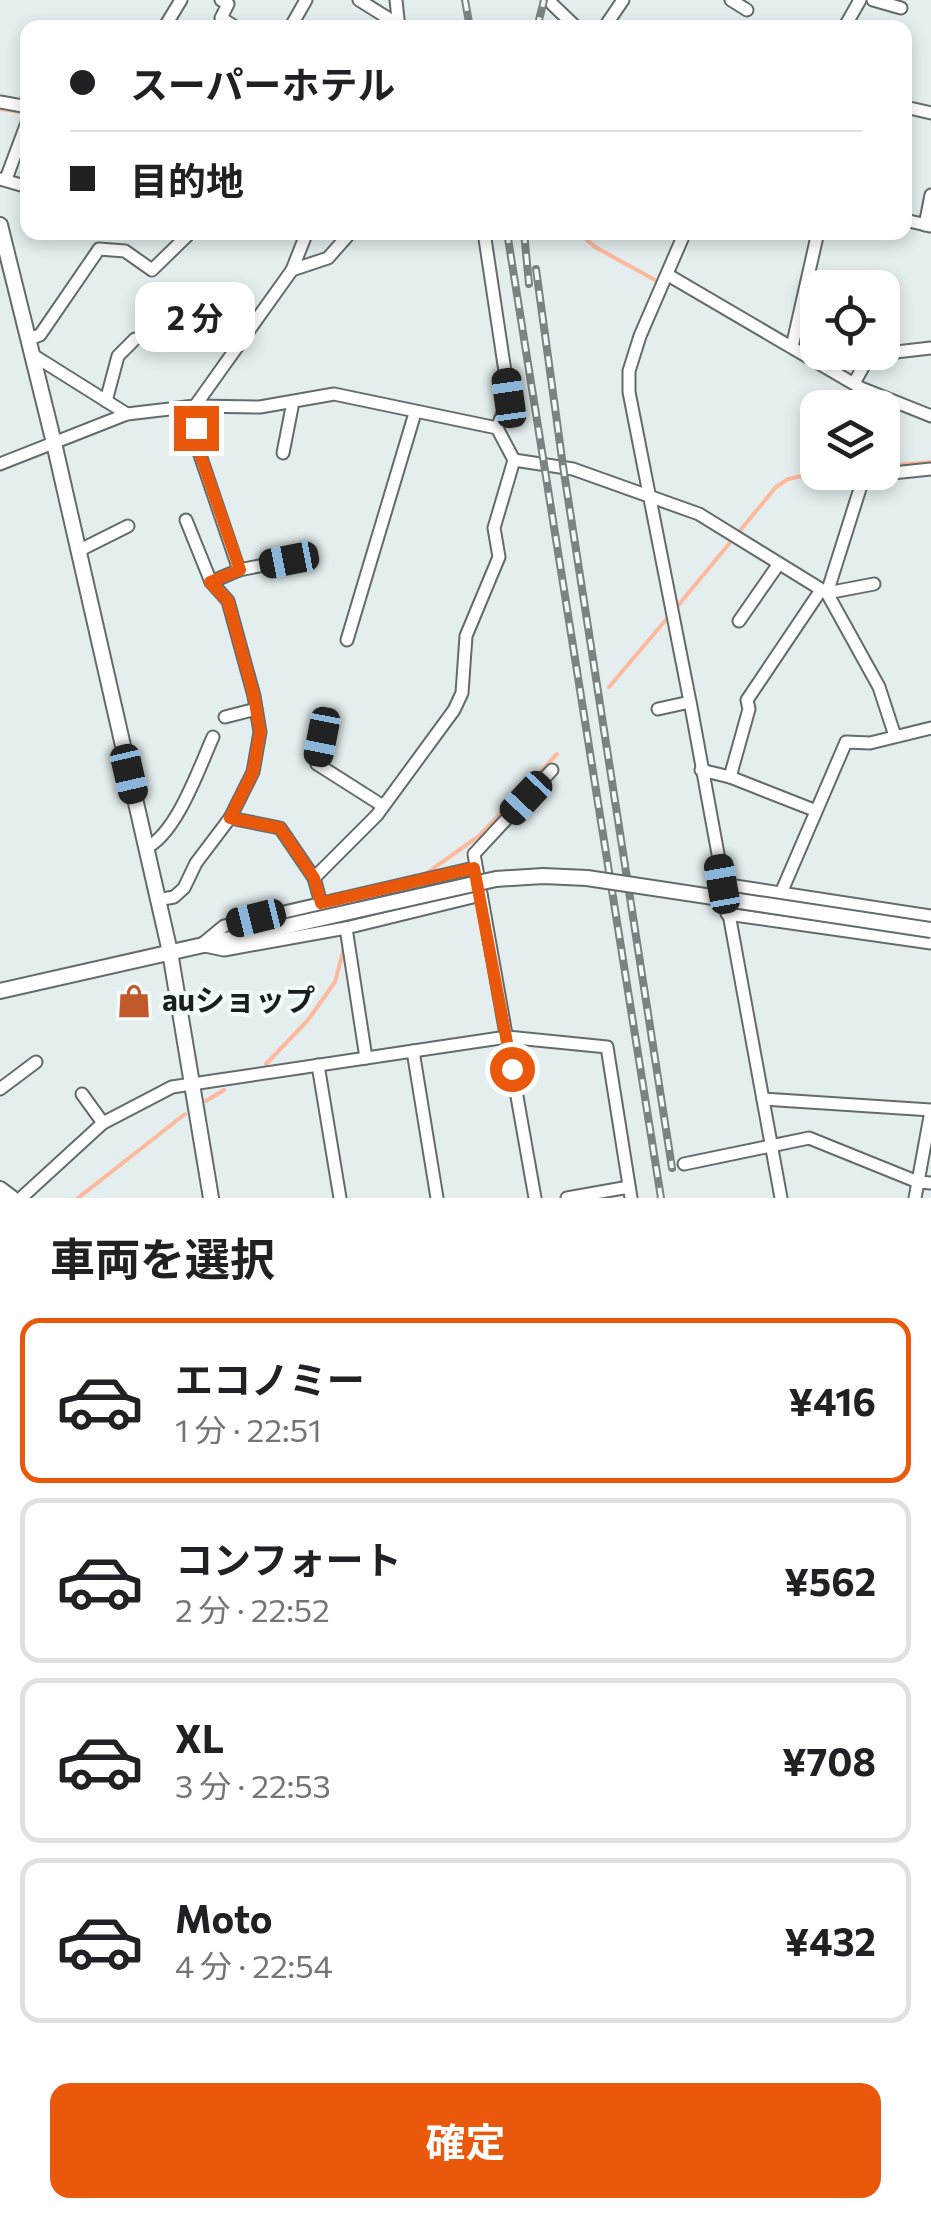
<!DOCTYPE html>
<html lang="ja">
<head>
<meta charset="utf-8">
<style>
  :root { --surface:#fff; --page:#f2f2f2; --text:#202124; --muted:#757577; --line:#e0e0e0; --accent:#ea580c }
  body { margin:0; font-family:Commissioner,"Noto Sans JP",sans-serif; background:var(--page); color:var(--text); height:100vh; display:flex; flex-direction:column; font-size:38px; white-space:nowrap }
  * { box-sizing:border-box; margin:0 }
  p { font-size:32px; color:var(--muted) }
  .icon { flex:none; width:55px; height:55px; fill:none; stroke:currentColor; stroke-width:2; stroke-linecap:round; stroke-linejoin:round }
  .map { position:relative; height:1198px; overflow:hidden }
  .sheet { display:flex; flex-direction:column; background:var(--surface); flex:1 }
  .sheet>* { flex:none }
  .top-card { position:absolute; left:20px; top:20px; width:892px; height:220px; border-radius:20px; box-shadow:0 5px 15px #0003; display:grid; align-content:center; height:220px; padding:0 50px; background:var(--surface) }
  .controls { position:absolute; left:800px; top:270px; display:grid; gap:20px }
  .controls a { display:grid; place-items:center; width:100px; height:100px; border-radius:20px; background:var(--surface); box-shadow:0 5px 15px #0003; font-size:50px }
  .end { position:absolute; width:45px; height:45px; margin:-22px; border:12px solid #ea580c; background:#fff; box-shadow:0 0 0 5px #fff }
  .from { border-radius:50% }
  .bubble { position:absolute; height:70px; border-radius:20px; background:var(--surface); box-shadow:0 5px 15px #0003; font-size:32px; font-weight:700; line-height:70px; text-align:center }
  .car { position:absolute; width:30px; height:60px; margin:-30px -15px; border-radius:12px; box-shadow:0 0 8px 2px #0007; background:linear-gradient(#222 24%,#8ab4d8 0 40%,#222 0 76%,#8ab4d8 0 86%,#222 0) }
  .top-card b { display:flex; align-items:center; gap:35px; height:95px; font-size:38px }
  .top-card b+b { border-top:2px solid var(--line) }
  .top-card i { width:25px; height:25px; background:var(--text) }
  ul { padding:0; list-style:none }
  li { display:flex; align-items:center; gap:30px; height:165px; margin:0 20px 15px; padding:0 30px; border:5px solid var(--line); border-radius:20px }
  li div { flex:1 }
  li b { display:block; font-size:38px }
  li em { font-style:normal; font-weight:700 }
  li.active { border-color:var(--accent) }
  li>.icon { width:90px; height:90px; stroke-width:1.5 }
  h2 { padding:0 50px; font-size:45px; line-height:120px }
  .primary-button { display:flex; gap:20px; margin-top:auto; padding:20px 50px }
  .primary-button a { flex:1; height:115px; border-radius:20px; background:var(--accent); color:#fff; font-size:40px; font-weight:700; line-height:115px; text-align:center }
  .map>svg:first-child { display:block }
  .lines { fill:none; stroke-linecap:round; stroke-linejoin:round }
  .stream { stroke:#fdb99e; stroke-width:4 }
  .minor-casing { stroke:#636b6c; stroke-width:15 }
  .tertiary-casing { stroke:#636b6c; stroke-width:18 }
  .minor { stroke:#fff; stroke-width:11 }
  .tertiary { stroke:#fff; stroke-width:14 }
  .rail-casing { stroke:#7b8282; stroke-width:8 }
  .rail { stroke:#f2fbfb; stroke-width:4; stroke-dasharray:11; stroke-linecap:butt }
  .tertiary-bridge-casing { stroke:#636b6c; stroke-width:18; stroke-linecap:butt }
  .tertiary-bridge { stroke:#fff; stroke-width:14 }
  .route { stroke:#ea580c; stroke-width:12 }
  .labels { text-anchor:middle; stroke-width:8; stroke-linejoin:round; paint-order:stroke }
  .poi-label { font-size:30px; font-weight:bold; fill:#191d1d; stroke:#f2fbfb; text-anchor:start }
</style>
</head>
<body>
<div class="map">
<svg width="931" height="1198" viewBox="0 0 931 1198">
  <rect width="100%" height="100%" fill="#e4eeee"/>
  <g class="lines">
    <g class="stream">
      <polyline points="0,109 28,113"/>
      <polyline points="578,232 595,247 657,281"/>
      <polyline points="882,466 931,462"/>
      <polyline points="676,608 776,487 788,479 821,472"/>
      <polyline points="609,687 670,615"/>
      <polyline points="424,875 479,836 557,754"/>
      <polyline points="266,1064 308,1020 335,982 344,948"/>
      <polyline points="206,1101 224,1090"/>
      <polyline points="78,1198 185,1114"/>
    </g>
    <g class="minor-casing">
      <g id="minor">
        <polyline points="221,0 228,4 221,18 237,28"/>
        <polyline points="359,0 399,25"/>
        <polyline points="396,0 399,28"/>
        <polyline points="731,0 747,10"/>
        <polyline points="873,0 901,8"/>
        <polyline points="552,4 577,28"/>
        <polyline points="164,28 181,0"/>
        <polyline points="290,28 306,0"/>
        <polyline points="604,28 623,0"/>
        <polyline points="844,28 860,0"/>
        <polyline points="0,102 28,107"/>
        <polyline points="905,107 931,113"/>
        <polyline points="0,179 28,187"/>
        <polyline points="6,179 28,120"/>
        <polyline points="905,220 930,226"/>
        <polyline points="925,225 931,195"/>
        <polyline points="484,232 509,398 497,428"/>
        <polyline points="685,232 640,336 629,371 629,392 692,712 781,1198"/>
        <polyline points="292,270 328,258 351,232"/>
        <polyline points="668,275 861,388 931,416"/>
        <polyline points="846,287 846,288"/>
        <polyline points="29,339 40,335 99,249 125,251 152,270 191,232"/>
        <polyline points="792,347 818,232"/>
        <polyline points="33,355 127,414"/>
        <polyline points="854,383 870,355 931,348"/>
        <polyline points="106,401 118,356 135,339"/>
        <polyline points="283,453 293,402"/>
        <polyline points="0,464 127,414 195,406 260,407 334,394 497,428 514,460 573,469 699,514 827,593 879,687 895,736"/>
        <polyline points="78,551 128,526"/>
        <polyline points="239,570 289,560"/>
        <polyline points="211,582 239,570 198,449 195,406 292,270 307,232"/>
        <polyline points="874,584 827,593 864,476 931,469"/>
        <polyline points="739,621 778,565"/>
        <polyline points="347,640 415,413"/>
        <polyline points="658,709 690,702"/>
        <polyline points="225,717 256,709"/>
        <polyline points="322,737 317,764 383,806"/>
        <polyline points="701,770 730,777 814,810"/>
        <polyline points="730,777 749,709 747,700 821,590"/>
        <polyline points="230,818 280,828 314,878 321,903"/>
        <path d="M146 848C177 833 199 768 213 737"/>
        <polyline points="314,878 377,815 454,710 462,693 466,636 499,557 494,528 514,460"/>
        <polyline points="722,884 931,916"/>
        <polyline points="781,893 846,742 870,743 931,728"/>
        <polyline points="157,900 174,897 184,888 196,863 230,818 253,772 260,732 254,696 228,601 211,582 186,520"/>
        <polyline points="727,914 931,943"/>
        <polyline points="346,928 366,1058"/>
        <polyline points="201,945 224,926 474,868"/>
        <polyline points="205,946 224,950 346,928 481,895"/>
        <polyline points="413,1051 437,1198"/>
        <polyline points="318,1065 340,1198"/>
        <polyline points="0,1089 36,1062"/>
        <polyline points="82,1094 103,1123"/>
        <polyline points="763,1099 931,1110"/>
        <polyline points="684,1164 809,1138 918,1182 931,1183"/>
        <polyline points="21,1198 103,1123 172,1087 507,1037 607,1047 631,1198"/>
        <polyline points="535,1198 474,854 552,770"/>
        <polyline points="567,1198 629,1187"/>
        <polyline points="915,1198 931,1111"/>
      </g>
    </g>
    <g class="tertiary-casing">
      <g id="tertiary">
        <polyline points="0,225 54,443 170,952 211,1198"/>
        <polyline points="0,991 358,910"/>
        <polyline points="0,1189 12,1198"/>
      </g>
    </g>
    <use href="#minor" class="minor"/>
    <use href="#tertiary" class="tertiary"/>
    <g class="rail-casing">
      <g id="rail">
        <polyline points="465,0 470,28"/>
        <polyline points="537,28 544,0"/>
        <polyline points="507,232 661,1198"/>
        <polyline points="524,232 529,284"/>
        <polyline points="536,269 563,466 672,1168"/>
      </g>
    </g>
    <use href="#rail" class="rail"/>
    <g class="tertiary-bridge-casing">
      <polyline id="tertiary-bridge" points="358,910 496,879 543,876 587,878 931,930"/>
    </g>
    <use href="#tertiary-bridge" class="tertiary-bridge"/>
  </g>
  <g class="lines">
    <polyline class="route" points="196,428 198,448 240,570 210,582 228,601 254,696 260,732 253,772 230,818 280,828 314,878 321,903 474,868 512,1069"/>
  </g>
  <defs>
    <g id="shop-bare" transform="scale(2.7)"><path d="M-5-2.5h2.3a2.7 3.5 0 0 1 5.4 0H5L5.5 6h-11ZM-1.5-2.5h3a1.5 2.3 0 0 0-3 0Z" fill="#c05a2c" stroke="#f2fbfb" stroke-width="2.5" paint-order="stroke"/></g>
  </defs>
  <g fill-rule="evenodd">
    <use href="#shop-bare" x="134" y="1001"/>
  </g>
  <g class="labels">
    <g class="poi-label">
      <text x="162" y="1011">auショップ</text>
    </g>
  </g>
</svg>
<div class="controls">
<a><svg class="icon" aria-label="locate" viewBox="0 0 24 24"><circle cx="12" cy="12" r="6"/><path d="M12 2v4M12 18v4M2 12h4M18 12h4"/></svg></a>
<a><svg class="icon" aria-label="layers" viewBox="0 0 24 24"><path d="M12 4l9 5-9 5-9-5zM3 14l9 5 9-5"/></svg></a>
</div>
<i class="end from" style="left:512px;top:1069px"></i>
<i class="end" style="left:196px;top:428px"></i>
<div class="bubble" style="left:135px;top:282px;width:120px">2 分</div>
<i class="car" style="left:509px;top:398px;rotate:352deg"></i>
<i class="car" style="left:289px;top:560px;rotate:259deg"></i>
<i class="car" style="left:322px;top:737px;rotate:191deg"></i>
<i class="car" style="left:129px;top:774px;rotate:167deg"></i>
<i class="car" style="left:526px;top:798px;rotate:223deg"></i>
<i class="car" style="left:722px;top:884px;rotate:350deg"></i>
<i class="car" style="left:256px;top:918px;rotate:256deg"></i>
<div class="top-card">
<b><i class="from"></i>スーパーホテル</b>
<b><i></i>目的地</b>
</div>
</div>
<section class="sheet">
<h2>車両を選択</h2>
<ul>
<li class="active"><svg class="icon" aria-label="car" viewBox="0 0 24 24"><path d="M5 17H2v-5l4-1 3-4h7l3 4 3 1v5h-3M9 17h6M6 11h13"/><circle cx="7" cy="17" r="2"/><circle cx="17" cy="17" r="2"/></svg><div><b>エコノミー</b><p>1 分 · 22:51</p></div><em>¥416</em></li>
<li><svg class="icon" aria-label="car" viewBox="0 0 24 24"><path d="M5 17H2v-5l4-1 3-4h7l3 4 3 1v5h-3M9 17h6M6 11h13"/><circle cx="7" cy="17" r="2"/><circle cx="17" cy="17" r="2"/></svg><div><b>コンフォート</b><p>2 分 · 22:52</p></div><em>¥562</em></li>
<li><svg class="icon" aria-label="car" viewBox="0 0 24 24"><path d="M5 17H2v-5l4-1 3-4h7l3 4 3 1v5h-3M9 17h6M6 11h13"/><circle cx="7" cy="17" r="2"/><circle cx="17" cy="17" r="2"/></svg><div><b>XL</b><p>3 分 · 22:53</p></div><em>¥708</em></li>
<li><svg class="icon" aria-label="car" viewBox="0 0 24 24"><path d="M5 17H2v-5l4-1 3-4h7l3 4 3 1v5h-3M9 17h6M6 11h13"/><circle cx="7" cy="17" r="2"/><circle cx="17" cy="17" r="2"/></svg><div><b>Moto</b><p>4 分 · 22:54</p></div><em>¥432</em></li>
</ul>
<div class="primary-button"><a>確定</a></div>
</section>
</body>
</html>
